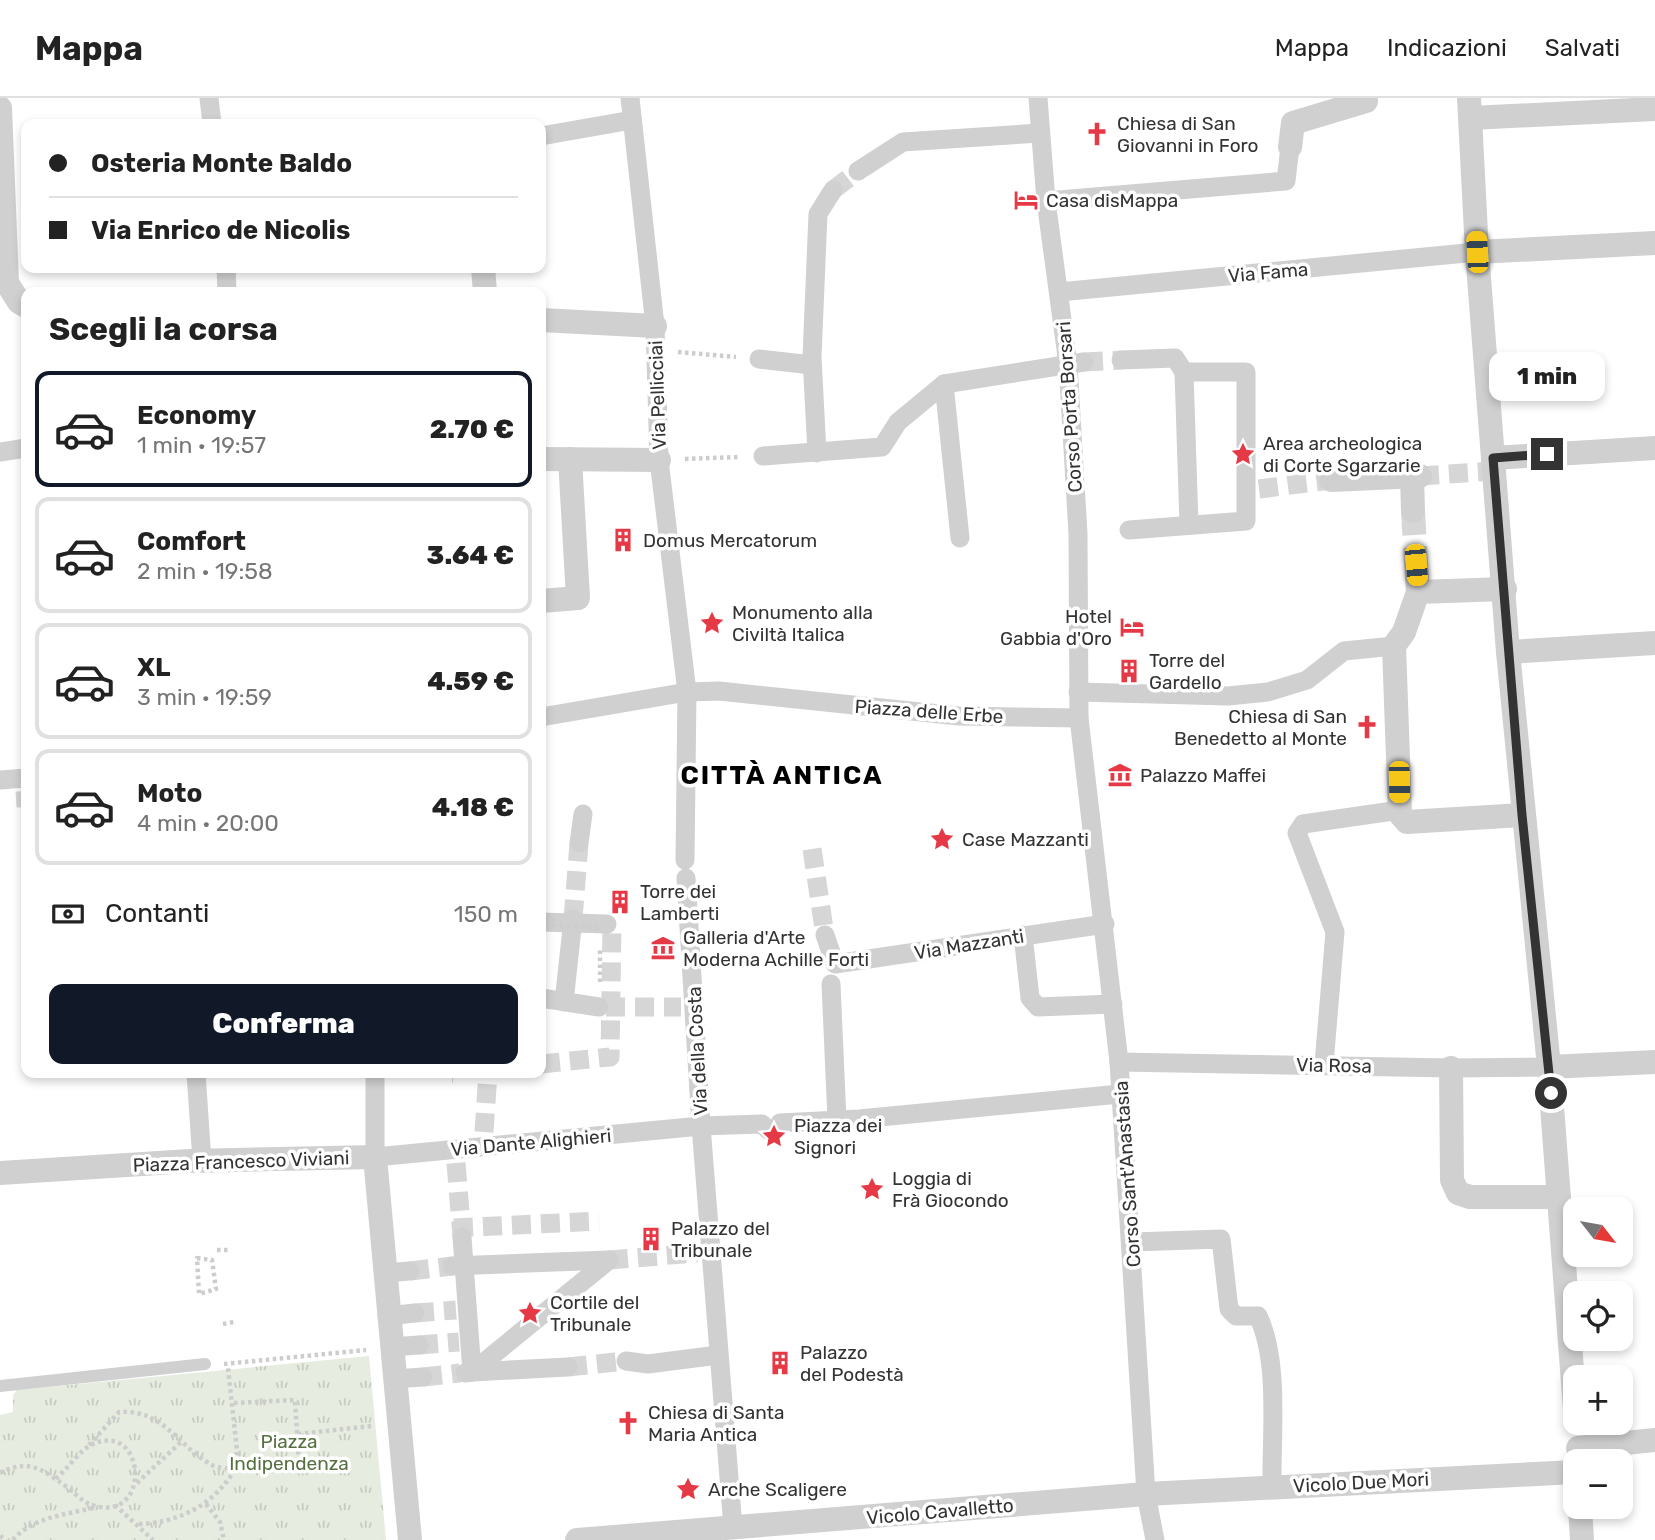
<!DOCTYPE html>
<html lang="it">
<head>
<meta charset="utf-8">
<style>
  :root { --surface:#fff; --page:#f2f2f2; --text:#222; --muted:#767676; --line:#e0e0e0; --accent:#111827 }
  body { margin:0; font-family:Rubik,sans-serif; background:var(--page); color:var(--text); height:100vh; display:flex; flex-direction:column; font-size:26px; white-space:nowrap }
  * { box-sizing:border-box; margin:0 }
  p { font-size:23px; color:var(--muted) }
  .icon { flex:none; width:38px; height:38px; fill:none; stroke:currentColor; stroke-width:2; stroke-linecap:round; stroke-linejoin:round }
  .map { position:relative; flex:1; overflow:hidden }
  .drawer { position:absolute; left:21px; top:189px; width:525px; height:791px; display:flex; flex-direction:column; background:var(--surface); border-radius:14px; box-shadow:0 4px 10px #0003 }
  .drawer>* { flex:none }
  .top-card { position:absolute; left:21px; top:21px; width:525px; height:154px; border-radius:14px; box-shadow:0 4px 10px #0003; display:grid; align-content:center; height:154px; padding:0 28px; background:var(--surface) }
  .needle { width:46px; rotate:121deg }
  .buttons { position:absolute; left:1563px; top:1099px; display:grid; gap:14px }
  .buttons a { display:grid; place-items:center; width:70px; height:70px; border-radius:14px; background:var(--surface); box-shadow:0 4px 10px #0003; font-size:35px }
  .end { position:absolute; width:32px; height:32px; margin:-16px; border:9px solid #333; background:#fff; box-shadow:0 0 0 4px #fff }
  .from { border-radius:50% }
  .bubble { position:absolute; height:49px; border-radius:14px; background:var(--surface); box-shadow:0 4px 10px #0003; font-size:23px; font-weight:800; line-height:49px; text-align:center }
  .car { position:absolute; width:21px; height:42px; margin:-21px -10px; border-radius:9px; box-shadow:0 0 5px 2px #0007; background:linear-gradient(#f5c518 24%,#345 0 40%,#f5c518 0 76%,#345 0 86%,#f5c518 0) }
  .top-card b { display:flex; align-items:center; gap:24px; height:66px; font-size:26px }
  .top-card b+b { border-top:2px solid var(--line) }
  .top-card i { width:18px; height:18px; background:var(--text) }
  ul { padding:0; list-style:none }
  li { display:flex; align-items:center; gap:21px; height:116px; margin:0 14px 10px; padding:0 14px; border:4px solid var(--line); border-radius:14px }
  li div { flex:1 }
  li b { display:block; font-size:26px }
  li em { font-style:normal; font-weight:800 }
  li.selected { border-color:var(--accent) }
  li>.icon { width:63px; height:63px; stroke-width:1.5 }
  h2 { padding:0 28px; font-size:32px; line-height:84px }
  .pay { display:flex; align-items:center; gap:18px; height:77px; padding:0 28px; font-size:26px }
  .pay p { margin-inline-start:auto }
  .button { display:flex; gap:14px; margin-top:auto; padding:14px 28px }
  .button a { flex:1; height:80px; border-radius:14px; background:var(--accent); color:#fff; font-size:28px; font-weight:800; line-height:80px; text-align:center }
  header { display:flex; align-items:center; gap:42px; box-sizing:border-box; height:98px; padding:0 35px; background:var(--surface); border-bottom:2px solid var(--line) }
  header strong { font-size:33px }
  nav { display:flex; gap:38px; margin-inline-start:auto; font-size:24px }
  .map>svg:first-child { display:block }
  .grass { fill:url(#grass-tufts) }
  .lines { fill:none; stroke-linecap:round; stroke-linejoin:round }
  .pedestrian-tunnel { stroke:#d6d6d6; stroke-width:19; stroke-dasharray:19 10; stroke-linecap:butt }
  .minor-tunnel { stroke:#d6d6d6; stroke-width:24; stroke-dasharray:24 12; stroke-linecap:butt }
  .path { stroke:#cdcdcd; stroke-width:4.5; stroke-dasharray:3.5 3.5; stroke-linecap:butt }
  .service { stroke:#d0d0d0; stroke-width:12 }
  .pedestrian { stroke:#d0d0d0; stroke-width:19 }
  .minor { stroke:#d0d0d0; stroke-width:24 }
  .path-bridge { stroke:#cdcdcd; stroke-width:4.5; stroke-dasharray:3.5 3.5; stroke-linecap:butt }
  .route { stroke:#333; stroke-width:9 }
  .labels { text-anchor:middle; stroke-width:7; stroke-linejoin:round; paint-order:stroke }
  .poi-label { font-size:19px; fill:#333; stroke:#fff; text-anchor:start }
  .street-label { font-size:19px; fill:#333; stroke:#fff }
  .park-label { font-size:19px; fill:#56703f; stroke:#fff }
  .district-label { font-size:26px; font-weight:bold; letter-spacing:2px; fill:#000; stroke:#fff }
</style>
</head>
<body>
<header>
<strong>Mappa</strong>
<nav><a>Mappa</a><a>Indicazioni</a><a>Salvati</a></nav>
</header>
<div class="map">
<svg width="1655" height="1442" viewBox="0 0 1655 1442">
  <defs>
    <pattern id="grass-tufts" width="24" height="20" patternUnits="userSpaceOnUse" patternTransform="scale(1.75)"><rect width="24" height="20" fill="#e6ecdf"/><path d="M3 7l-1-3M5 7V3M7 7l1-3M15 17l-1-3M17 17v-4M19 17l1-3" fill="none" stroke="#c6cbc0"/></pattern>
  </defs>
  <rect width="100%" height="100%" fill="#fff"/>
  <polygon class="grass" points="369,1258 386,1442 0,1442 0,1317 13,1314 13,1297 17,1292"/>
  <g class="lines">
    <g class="pedestrian-tunnel">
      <polyline points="833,92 858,73"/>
      <polyline points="1084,264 1121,262"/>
      <polyline points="1420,378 1494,373"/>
      <polyline points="1259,391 1331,382"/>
      <polyline points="25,693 26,709"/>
      <polyline points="812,751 825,837"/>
      <polyline points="573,821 579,745"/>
      <polyline points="606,909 681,909"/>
      <polyline points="541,966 610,959 612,827 607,826"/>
      <polyline points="452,975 453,975"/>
      <polyline points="484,1034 488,975"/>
      <polyline points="456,1065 462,1139"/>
      <polyline points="454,1130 599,1123"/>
      <polyline points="609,1162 697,1155"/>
      <polyline points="410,1173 452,1168"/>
      <polyline points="415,1215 456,1212"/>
      <polyline points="419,1247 459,1244"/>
      <polyline points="568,1269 626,1263"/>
      <polyline points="423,1279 460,1275"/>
    </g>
    <polyline class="minor-tunnel" points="1413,413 1416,465"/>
    <g class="path">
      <polyline points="678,254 736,259"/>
      <polyline points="685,361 739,359"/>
      <polyline points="600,884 600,851"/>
      <polyline points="217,1152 228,1152"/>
      <polygon points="197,1160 212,1162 216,1191 199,1196"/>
      <polyline points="223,1226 234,1224"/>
      <polyline points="224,1266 366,1252"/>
      <polyline points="234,1305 295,1302 299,1368 239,1371"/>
      <polyline points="298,1336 372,1328"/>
      <path d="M89 1347 119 1314C164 1311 177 1348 212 1367 218 1371 231 1370 239 1371L228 1270"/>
      <path d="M0 1375C21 1364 34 1366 54 1380L55 1381C69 1388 81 1405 95 1408 153 1423 145 1320 91 1347 81 1351 66 1373 55 1381"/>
      <polyline points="137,1385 182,1343"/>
      <polyline points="206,1406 220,1424 224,1442"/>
      <polyline points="115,1407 153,1442"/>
      <path d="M139 1426C179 1425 215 1406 235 1371"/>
      <polyline points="0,1438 6,1442"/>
      <path d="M13 1442C33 1418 68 1417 96 1409"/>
    </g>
    <polyline class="service" points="0,1288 205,1266"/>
    <g class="pedestrian">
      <polyline points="209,0 212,26"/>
      <polyline points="630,0 655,228 659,362 687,594 685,762"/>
      <polyline points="1038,0 1046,103 1068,266 1078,436 1079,620 1119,964 1146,1396 1155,1442"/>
      <polyline points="541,38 632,22"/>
      <polyline points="858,73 903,44 1040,35"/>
      <polyline points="1046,103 1286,83 1290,49"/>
      <polyline points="226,170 227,194"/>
      <polyline points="1059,194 1477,154"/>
      <polyline points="759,261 812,267"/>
      <polyline points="1121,262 1175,260 1184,274 1246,274 1246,423 1129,432"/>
      <polyline points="1184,274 1189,427"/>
      <polyline points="944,286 960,440"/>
      <polyline points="0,354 26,350"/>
      <polyline points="817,355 812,259 818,116 833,92"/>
      <polyline points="763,358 882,349 898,324 944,286 1084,264"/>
      <polyline points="1078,594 1228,598 1268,594 1307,582 1344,553 1394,548"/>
      <polyline points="541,619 687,594 719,593 959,618 1079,620"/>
      <polyline points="0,682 26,680"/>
      <polyline points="579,745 583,716"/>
      <polyline points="541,824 607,826"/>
      <polyline points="825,837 835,866 1105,826"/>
      <polyline points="1023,837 1030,900 1038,909 1113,906"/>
      <polyline points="831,886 837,1022"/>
      <polyline points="541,900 599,909"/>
      <polyline points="564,904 573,821"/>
      <polyline points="1119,964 1451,970 1549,969"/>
      <polyline points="1324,966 1335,834 1297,735 1303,726 1400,712"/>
      <polyline points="196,975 202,1063"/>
      <polyline points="375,975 375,1059 701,1028 686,780"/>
      <polyline points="462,1139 472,1274 465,1275"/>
      <path d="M1133 1144 1221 1141 1229 1211 1236 1218H1258C1280 1263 1271 1338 1272 1389"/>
      <polyline points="452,1168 609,1162"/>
      <polyline points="384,1175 410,1173"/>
      <polyline points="387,1218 415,1215"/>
      <polyline points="391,1249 419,1247"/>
      <polyline points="626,1263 648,1266 718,1257"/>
      <polyline points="472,1274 609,1162"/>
      <polyline points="472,1274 568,1269"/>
      <polyline points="393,1281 423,1279"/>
      <polyline points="733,1430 701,1028 762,1026 768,1032 777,1031 780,1025 859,1021 1120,996"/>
    </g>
    <g class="minor">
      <polyline points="1469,0 1477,154 1508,554 1549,969 1575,1311"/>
      <polyline points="0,10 7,185 19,204 26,208"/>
      <polyline points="1471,20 1655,11"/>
      <polyline points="1290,49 1293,25 1366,3"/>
      <polyline points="1477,154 1655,145"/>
      <polyline points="483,170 485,194"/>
      <polyline points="541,222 655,228"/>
      <polyline points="1493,360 1655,350"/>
      <polyline points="541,361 659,362"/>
      <polyline points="1412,378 1413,413"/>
      <polyline points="1331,382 1420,378"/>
      <polyline points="1416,465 1418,494"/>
      <polyline points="1505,491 1418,494 1404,534 1394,548 1400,716 1407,724 1522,717"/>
      <polyline points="541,503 578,500 570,361"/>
      <polyline points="1508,554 1655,545"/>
      <polyline points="1549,969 1655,964"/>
      <polyline points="1451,970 1452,1082 1458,1095 1470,1099 1559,1099"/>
      <polyline points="0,1075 190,1063 375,1059 410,1442"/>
      <polyline points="1578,1350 1655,1342"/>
      <polyline points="1580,1409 1582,1442"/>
      <polyline points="577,1442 1146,1396 1575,1374"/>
    </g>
    <polyline class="path-bridge" points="555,820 554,828 601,830"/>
  </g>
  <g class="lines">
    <polyline class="route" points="1547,356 1493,360 1522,717 1551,995"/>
  </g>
  <defs>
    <g id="church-bare" transform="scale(1.89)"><path d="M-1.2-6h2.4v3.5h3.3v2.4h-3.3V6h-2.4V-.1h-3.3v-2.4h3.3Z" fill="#e63946" stroke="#fff" stroke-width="2.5" paint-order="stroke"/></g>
    <g id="hotel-bare" transform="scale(1.89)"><path d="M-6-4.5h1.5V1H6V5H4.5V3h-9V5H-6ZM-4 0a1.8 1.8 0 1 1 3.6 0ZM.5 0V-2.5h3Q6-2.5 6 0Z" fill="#e63946" stroke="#fff" stroke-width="2.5" paint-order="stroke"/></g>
    <g id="sight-bare" transform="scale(1.89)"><path d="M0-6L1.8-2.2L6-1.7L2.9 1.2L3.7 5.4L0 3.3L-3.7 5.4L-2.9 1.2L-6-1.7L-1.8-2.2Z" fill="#e63946" stroke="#fff" stroke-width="2.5" paint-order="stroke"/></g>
    <g id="building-bare" transform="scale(1.89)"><path d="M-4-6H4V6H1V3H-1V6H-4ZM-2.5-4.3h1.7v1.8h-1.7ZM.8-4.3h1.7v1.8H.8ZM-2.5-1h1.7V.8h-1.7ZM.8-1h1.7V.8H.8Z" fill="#e63946" stroke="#fff" stroke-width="2.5" paint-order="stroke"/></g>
    <g id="museum-bare" transform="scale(1.89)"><path d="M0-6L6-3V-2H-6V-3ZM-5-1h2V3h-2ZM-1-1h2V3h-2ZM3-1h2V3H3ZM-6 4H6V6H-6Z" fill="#e63946" stroke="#fff" stroke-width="2.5" paint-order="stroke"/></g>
  </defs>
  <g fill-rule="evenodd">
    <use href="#church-bare" x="1097" y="36"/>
    <use href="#hotel-bare" x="1026" y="102"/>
    <use href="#sight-bare" x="1243" y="356"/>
    <use href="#building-bare" x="623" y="442"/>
    <use href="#sight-bare" x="712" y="525"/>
    <use href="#hotel-bare" x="1132" y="529"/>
    <use href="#building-bare" x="1129" y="573"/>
    <use href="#church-bare" x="1367" y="629"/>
    <use href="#museum-bare" x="1120" y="677"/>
    <use href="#sight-bare" x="942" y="741"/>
    <use href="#building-bare" x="620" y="804"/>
    <use href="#museum-bare" x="663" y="850"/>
    <use href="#sight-bare" x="774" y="1038"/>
    <use href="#sight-bare" x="872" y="1091"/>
    <use href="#building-bare" x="651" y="1141"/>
    <use href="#sight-bare" x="530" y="1215"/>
    <use href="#building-bare" x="780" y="1265"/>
    <use href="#church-bare" x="628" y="1325"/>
    <use href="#sight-bare" x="688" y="1391"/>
  </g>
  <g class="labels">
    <g class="poi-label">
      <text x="1117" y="32">Chiesa di San<tspan x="1117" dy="22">Giovanni in Foro</tspan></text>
      <text x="1046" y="109">Casa disMappa</text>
      <text x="1263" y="352">Area archeologica<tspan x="1263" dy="22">di Corte Sgarzarie</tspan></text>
      <text x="643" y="449">Domus Mercatorum</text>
      <text x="732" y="521">Monumento alla<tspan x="732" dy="22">Civiltà Italica</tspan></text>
      <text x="1112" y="525" text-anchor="end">Hotel<tspan x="1112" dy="22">Gabbia d'Oro</tspan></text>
      <text x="1149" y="569">Torre del<tspan x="1149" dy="22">Gardello</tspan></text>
      <text x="1347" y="625" text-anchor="end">Chiesa di San<tspan x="1347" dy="22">Benedetto al Monte</tspan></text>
      <text x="1140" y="684">Palazzo Maffei</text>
      <text x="962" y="748">Case Mazzanti</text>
      <text x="640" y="800">Torre dei<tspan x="640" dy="22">Lamberti</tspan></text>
      <text x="683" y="846">Galleria d'Arte<tspan x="683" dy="22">Moderna Achille Forti</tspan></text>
      <text x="794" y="1034">Piazza dei<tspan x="794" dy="22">Signori</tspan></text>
      <text x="892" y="1087">Loggia di<tspan x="892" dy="22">Frà Giocondo</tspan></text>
      <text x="671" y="1137">Palazzo del<tspan x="671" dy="22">Tribunale</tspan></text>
      <text x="550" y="1211">Cortile del<tspan x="550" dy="22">Tribunale</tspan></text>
      <text x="800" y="1261">Palazzo<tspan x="800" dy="22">del Podestà</tspan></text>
      <text x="648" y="1321">Chiesa di Santa<tspan x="648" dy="22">Maria Antica</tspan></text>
      <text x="708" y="1398">Arche Scaligere</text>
    </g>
    <g class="street-label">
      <text transform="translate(1268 174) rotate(-5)" y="7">Via Fama</text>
      <text transform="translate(657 297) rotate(-92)" y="7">Via Pellicciai</text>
      <text transform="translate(1069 309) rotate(-94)" y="7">Corso Porta Borsari</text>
      <text transform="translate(929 613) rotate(4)" y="7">Piazza delle Erbe</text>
      <text transform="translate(969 846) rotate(-9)" y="7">Via Mazzanti</text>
      <text transform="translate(697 953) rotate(-93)" y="7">Via della Costa</text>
      <text transform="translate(1334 967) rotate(1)" y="7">Via Rosa</text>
      <text transform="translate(531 1044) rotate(-5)" y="7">Via Dante Alighieri</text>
      <text transform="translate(241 1063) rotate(-2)" y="7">Piazza Francesco Viviani</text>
      <text transform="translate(1127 1076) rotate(-94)" y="7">Corso Sant'Anastasia</text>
      <text transform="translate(1361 1384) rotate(-3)" y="7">Vicolo Due Mori</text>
      <text transform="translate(940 1413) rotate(-5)" y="7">Vicolo Cavalletto</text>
    </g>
    <g class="park-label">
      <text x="289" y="1350">Piazza<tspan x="289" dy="22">Indipendenza</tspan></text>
    </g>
    <g class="district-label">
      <text x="782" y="686">CITTÀ ANTICA</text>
    </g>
  </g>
</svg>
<div class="buttons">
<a><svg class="needle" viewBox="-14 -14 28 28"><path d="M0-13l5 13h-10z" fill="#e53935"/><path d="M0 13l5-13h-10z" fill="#767676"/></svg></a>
<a><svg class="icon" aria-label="locate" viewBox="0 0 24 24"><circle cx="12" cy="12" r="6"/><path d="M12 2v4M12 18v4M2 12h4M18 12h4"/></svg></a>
<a>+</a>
<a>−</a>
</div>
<i class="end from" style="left:1551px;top:995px"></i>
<i class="end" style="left:1547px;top:356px"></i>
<div class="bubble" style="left:1489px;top:254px;width:116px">1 min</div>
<i class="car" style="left:1477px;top:154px;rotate:357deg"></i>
<i class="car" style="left:1416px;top:467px;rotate:175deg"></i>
<i class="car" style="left:1399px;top:684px;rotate:179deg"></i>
<div class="top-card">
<b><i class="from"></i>Osteria Monte Baldo</b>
<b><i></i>Via Enrico de Nicolis</b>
</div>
<section class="drawer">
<h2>Scegli la corsa</h2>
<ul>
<li class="selected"><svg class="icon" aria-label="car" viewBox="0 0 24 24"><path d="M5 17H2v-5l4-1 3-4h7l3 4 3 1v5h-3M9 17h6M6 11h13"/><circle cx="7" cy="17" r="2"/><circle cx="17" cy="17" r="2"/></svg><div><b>Economy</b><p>1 min · 19:57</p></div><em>2.70 €</em></li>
<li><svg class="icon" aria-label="car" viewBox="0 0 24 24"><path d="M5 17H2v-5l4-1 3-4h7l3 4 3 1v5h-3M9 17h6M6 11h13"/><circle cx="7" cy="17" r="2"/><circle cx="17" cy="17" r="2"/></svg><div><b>Comfort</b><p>2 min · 19:58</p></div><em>3.64 €</em></li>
<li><svg class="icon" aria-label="car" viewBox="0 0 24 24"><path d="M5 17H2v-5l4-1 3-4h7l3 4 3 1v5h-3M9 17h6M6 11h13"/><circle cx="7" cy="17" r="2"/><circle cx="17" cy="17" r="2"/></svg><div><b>XL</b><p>3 min · 19:59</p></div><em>4.59 €</em></li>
<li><svg class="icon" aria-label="car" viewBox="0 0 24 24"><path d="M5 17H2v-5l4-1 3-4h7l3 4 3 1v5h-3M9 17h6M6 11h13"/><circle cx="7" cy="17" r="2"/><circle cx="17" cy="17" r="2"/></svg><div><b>Moto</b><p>4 min · 20:00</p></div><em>4.18 €</em></li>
</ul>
<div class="pay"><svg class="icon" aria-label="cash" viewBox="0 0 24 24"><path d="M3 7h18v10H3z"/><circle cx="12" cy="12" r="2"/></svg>Contanti<p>150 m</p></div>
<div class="button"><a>Conferma</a></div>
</section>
</div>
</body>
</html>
